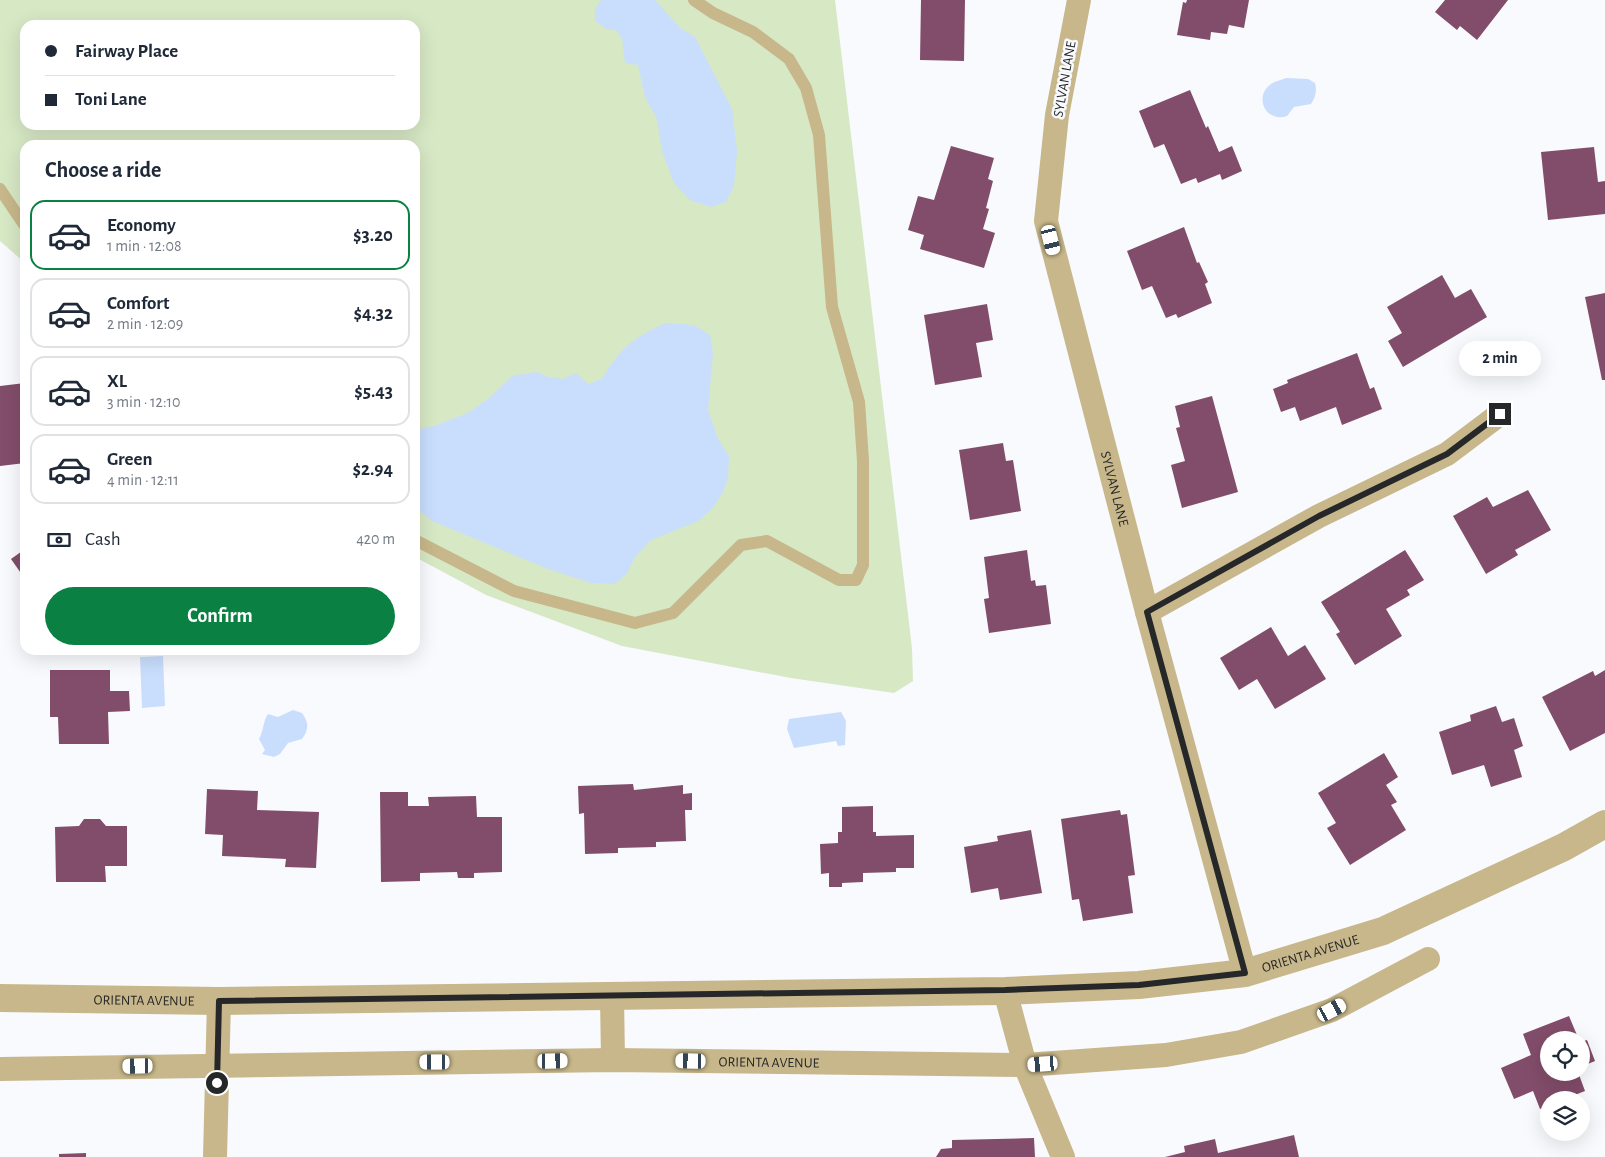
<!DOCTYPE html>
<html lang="en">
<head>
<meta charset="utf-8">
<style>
  :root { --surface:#fff; --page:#f6f6f7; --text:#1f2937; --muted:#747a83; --line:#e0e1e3; --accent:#0b8043 }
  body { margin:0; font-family:"Alegreya Sans",sans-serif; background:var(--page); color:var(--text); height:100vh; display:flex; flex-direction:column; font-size:19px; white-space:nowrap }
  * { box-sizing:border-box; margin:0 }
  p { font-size:16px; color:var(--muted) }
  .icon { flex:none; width:28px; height:28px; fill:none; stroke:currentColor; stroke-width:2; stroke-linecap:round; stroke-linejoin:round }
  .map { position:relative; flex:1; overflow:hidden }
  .drawer { position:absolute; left:20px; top:140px; width:400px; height:515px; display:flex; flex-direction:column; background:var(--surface); border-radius:15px; box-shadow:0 5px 20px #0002 }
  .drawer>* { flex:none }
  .top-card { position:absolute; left:20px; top:20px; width:400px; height:110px; border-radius:15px; box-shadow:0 5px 20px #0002; display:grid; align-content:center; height:110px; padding:0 25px; background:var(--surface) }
  .buttons { position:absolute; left:1540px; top:1031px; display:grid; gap:10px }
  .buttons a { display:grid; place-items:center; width:50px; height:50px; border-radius:50%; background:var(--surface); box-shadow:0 5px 20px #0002; font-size:25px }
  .end { position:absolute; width:22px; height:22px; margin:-11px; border:6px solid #262728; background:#fff; box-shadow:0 0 0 2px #fff }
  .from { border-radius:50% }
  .bubble { position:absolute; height:35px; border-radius:18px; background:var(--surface); box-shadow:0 5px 20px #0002; font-size:16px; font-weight:700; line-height:35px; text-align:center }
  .car { position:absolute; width:15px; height:30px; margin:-15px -8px; border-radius:6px; box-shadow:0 0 4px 1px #0007; background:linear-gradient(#fff 24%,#345 0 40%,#fff 0 76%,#345 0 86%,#fff 0) }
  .top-card b { display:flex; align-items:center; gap:18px; height:48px; font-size:19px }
  .top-card b+b { border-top:1px solid var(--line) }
  .top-card i { width:12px; height:12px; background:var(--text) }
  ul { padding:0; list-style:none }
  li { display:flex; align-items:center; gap:15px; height:70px; margin:0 10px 8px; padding:0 15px; border:2px solid var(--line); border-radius:15px }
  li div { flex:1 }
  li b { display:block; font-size:19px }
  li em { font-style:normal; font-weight:700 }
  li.selected { border-color:var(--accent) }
  li>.icon { width:45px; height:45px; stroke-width:1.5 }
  h2 { padding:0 25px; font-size:22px; line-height:60px }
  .pay { display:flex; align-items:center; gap:12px; height:55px; padding:0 25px; font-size:19px }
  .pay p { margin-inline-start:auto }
  .action { display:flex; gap:10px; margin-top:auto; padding:10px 25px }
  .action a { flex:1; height:58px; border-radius:30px; background:var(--accent); color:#fff; font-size:20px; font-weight:700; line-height:58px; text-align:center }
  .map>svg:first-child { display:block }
  .green { fill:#d7e8c5; fill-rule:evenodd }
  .water { fill:#c9defd }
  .building { fill:#824d6a }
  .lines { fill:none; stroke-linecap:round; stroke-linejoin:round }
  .service { stroke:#c7b78a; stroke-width:12 }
  .minor { stroke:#c7b78a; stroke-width:24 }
  .tertiary { stroke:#c7b78a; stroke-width:28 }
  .route { stroke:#262728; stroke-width:6 }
  .labels { text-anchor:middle; stroke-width:5; stroke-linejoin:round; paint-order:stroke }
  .street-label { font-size:14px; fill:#262728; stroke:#f8fafe }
</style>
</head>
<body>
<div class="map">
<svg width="1605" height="1157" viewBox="0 0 1605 1157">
  <rect width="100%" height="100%" fill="#f8fafe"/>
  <path class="green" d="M0 0H835L912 648 913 681 894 693 791 678 622 646 486 595 415 557V145H25V263L0 241ZM25 25H415V125H25Z"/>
  <g class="water">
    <polygon points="601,0 655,0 680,28 695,37 732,109 737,151 734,186 726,202 711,207 690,200 674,183 662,151 657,119 645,97 638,65 625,63 622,38 616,30 608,30 595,21 595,9"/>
    <path d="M1286 78 1308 79 1315 83C1317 91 1316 96 1311 104L1294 107 1287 116C1266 123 1253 97 1271 84 1275 81 1282 80 1286 78Z"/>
    <path d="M665 323 694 325 710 335 713 353 708 410 718 439 729 456 728 478 722 494 712 509 698 521 651 540 635 557 627 573 615 584 591 583 548 569 432 521 415 507V430L434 426 468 413 489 398 512 376 536 372 549 377 563 379 576 373 588 384 602 379C621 347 632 339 665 323Z"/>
    <polygon points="163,656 165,706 142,708 140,657"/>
    <path d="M293 710 302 713C309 723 309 729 302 739L288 743 280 754 274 757 262 754 265 750 259 739C264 730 263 721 268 714L278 717Z"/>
    <polygon points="841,712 846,721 845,745 838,746 836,741 794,748 787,729 789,719"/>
  </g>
  <g class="building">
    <polygon points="921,0 965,0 964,61 920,60"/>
    <polygon points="1187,0 1249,0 1244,28 1229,25 1227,34 1211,32 1210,40 1177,35 1183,2 1186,3"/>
    <polygon points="1445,0 1508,0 1477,40 1460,26 1457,30 1435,12"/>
    <polygon points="1190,90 1206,128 1208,126 1219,152 1232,146 1242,171 1222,180 1220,174 1198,183 1196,178 1181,184 1164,144 1154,148 1139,111"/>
    <polygon points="951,146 994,158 988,179 993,181 986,208 989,209 983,229 995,233 984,268 920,249 924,235 908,230 918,196 934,200"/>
    <polygon points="1594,147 1598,182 1605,181 1605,214 1548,220 1541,152"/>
    <polygon points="1184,227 1197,263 1199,262 1208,282 1205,284 1212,303 1178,318 1176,314 1166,318 1152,286 1142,290 1127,251"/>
    <polygon points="1442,275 1455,298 1471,289 1487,317 1403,367 1388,341 1402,333 1387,307"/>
    <polygon points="1605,293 1605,380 1602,380 1585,297"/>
    <polygon points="987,304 993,340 976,343 982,377 935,385 924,315"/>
    <polygon points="1357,353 1370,389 1374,387 1382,409 1342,425 1336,407 1300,421 1295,407 1281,412 1273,389 1288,383 1287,380"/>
    <polygon points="25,383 25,463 0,466 0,386"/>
    <polygon points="1212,396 1238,492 1182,508 1171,465 1185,461 1176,428 1180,427 1175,406"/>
    <polygon points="1003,443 1006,461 1013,460 1021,511 970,520 959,450"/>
    <polygon points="1528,490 1551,530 1515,550 1518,555 1486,574 1453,516 1487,497 1493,507"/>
    <polygon points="25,549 25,579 11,559"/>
    <polygon points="1027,550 1031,581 1035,580 1036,586 1046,585 1051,624 989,633 984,599 989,598 984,557"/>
    <polygon points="1405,550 1424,580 1407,590 1410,595 1386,609 1402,636 1355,665 1336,634 1340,632 1321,602"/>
    <polygon points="1271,627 1288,656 1305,645 1326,679 1275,709 1257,679 1239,690 1220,658"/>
    <polygon points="50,670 110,670 110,691 129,691 130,711 108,712 109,744 59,744 58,717 50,717"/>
    <polygon points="1605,670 1605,733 1570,751 1542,697 1593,671 1595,676"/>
    <polygon points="1496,706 1502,722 1514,718 1523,746 1514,750 1522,777 1491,787 1484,765 1452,775 1439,732 1471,721 1470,715"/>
    <polygon points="1384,753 1398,777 1386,785 1397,802 1391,805 1406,830 1350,865 1327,828 1336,823 1318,793"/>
    <polygon points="633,784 634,790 683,785 683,794 692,793 692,810 685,810 686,841 656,842 656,847 618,848 618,853 585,854 584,813 579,814 578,786"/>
    <polygon points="207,789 258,791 257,810 319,812 316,868 285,867 286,859 222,856 223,835 205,834"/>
    <polygon points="380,792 408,792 408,806 429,806 428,797 476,796 477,817 502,817 502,872 474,873 474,878 458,878 457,872 420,873 420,881 381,882"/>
    <polygon points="873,806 873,832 876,832 876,836 914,835 914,868 896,868 896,872 863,873 863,882 842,883 842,887 829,887 829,873 821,874 820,844 838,843 838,832 842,832 842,807"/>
    <polygon points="1120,810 1121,815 1127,814 1135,875 1128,876 1133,913 1083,921 1079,899 1072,900 1061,819"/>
    <polygon points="84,819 100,819 106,826 127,826 127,866 105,866 106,882 56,882 55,827 79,826"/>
    <polygon points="1031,830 1042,893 1000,900 998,888 971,893 964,847 998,841 997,836"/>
    <polygon points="1569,1016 1579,1040 1549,1040 1549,1072 1578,1072 1585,1091 1562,1100 1549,1100 1549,1105 1540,1109 1533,1091 1514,1099 1501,1068 1531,1055 1523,1034"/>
    <polygon points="1587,1040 1595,1061 1583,1066 1584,1068 1581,1069 1581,1042"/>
    <polygon points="1294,1135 1299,1157 1165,1157 1185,1152 1184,1146 1215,1139 1218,1153"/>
    <polygon points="1034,1138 1035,1157 936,1157 941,1149 952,1148 952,1140"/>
    <polygon points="86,1153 86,1157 59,1157 59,1154"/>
  </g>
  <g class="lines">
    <g class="service">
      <polyline points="0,189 25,226"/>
      <polyline points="415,540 514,591 635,623 673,613 741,545 767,541 839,580 856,580 863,565 863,461 859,402 832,307 819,135 806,88 789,59 753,32 713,13 694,0"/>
    </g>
    <g class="minor">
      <path id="s1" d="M1079 0 1057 115 1046 221 1147 612 1245 973"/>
      <polyline points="1147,612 1319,516 1447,454 1500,414"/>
      <polyline points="1005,991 1025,1065 1063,1157"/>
      <polyline points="612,996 613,1060"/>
      <path id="s2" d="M0 1069 613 1060 1025 1065 1166 1055 1241 1042 1332 1010 1428 959"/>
      <polyline points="215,1157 219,1001"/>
    </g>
    <path class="tertiary" id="s3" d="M0 998 219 1001 1005 991 1139 985 1245 973 1383 931 1564 847 1605 824"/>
  </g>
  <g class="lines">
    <polyline class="route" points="217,1083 219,1001 1005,990 1139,985 1245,973 1147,612 1319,516 1447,454 1500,414"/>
  </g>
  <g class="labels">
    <g class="street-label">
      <text transform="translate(1064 79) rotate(-80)" y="5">SYLVAN LANE</text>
      <text dy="5" stroke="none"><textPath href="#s1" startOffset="500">SYLVAN LANE</textPath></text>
      <text dy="5" stroke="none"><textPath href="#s3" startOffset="1314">ORIENTA AVENUE</textPath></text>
      <text dy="5" stroke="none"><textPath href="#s3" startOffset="144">ORIENTA AVENUE</textPath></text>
      <text dy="5" stroke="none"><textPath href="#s2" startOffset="769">ORIENTA AVENUE</textPath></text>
    </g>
  </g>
</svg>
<div class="buttons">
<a><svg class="icon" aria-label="locate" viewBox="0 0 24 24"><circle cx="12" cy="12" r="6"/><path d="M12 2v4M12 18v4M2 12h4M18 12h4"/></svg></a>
<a><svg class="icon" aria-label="layers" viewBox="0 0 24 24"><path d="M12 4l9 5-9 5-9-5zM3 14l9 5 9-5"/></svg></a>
</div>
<i class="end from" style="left:217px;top:1083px"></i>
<i class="end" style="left:1500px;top:414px"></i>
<div class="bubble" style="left:1459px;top:341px;width:82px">2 min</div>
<i class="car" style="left:1051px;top:240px;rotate:166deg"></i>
<i class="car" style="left:1332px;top:1010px;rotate:62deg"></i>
<i class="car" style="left:553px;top:1061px;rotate:89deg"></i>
<i class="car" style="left:691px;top:1061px;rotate:271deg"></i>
<i class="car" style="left:435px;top:1062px;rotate:270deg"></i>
<i class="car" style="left:1043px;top:1064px;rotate:266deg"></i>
<i class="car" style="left:138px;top:1066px;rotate:269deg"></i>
<div class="top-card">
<b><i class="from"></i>Fairway Place</b>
<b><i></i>Toni Lane</b>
</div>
<section class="drawer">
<h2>Choose a ride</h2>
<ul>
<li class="selected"><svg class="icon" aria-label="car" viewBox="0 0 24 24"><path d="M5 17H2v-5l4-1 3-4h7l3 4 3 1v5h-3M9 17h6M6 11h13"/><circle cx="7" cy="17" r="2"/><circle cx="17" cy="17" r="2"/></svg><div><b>Economy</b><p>1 min · 12:08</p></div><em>$3.20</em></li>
<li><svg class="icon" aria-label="car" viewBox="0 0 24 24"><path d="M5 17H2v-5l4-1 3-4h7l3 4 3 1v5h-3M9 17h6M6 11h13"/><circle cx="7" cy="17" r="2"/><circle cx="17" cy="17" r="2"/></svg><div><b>Comfort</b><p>2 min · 12:09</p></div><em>$4.32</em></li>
<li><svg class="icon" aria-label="car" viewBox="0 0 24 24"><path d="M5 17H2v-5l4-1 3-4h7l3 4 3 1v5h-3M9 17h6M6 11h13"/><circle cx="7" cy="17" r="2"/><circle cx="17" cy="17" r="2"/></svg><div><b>XL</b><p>3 min · 12:10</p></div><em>$5.43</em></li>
<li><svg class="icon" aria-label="car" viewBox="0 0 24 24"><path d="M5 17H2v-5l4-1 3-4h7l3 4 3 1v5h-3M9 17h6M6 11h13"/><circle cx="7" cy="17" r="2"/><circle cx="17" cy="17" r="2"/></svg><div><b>Green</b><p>4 min · 12:11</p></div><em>$2.94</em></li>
</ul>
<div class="pay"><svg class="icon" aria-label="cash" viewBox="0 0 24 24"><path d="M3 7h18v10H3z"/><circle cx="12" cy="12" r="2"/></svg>Cash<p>420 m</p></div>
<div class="action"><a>Confirm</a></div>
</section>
</div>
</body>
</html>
